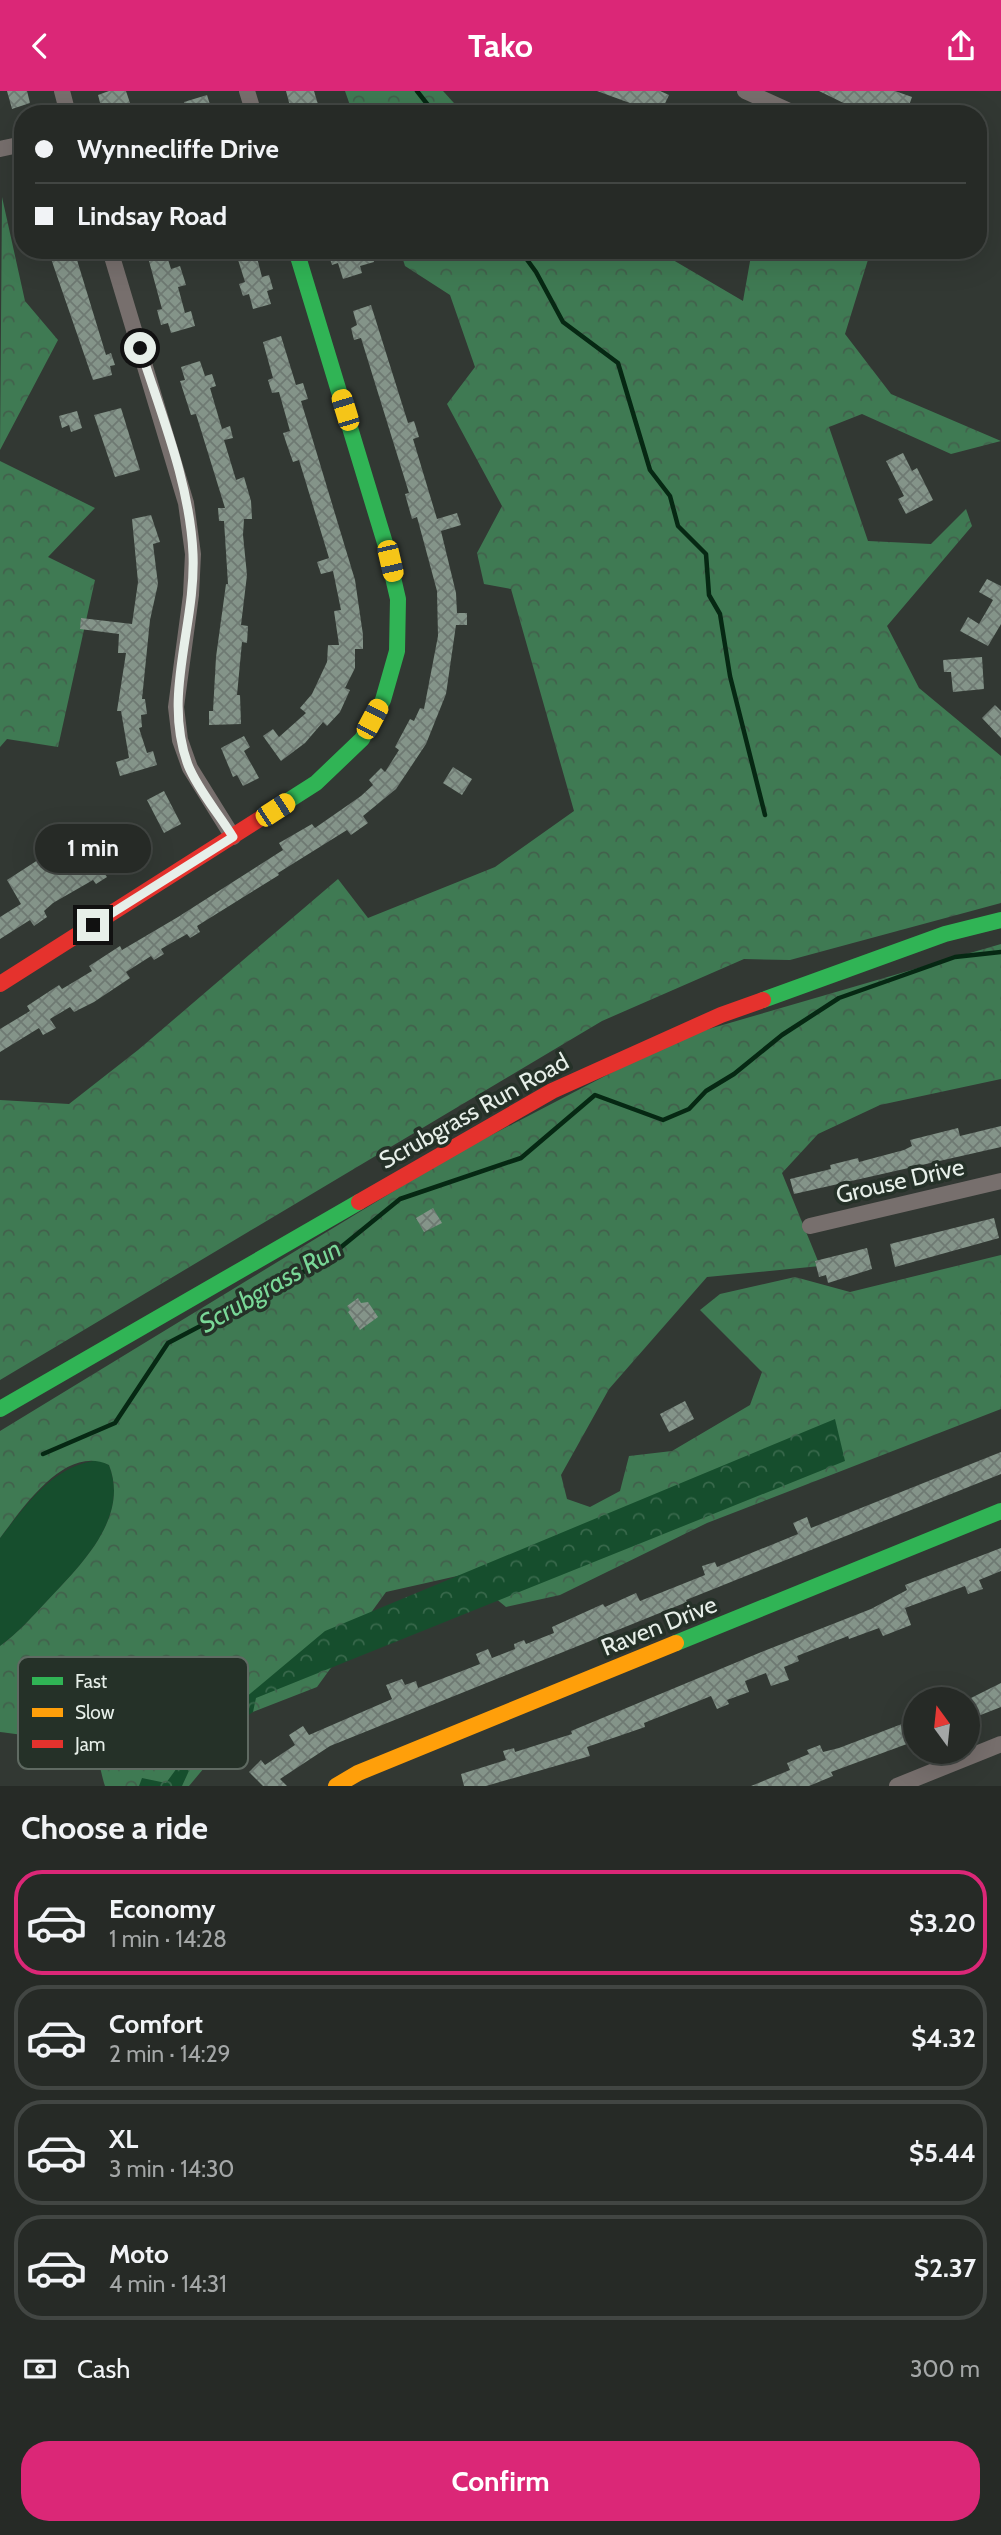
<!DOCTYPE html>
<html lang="en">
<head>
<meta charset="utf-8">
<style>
  :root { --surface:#262a26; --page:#2e322e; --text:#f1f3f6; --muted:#a4a7a7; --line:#424643; --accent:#db2777 }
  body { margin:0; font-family:Cabin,sans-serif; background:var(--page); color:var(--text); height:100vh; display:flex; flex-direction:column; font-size:26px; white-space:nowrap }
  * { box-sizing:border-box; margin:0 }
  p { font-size:23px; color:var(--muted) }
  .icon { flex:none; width:38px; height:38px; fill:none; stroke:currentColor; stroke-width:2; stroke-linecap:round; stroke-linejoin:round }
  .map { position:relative; height:1695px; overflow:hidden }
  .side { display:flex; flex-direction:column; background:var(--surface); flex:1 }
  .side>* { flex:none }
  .hud { position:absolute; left:14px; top:14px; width:973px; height:154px; border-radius:28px; box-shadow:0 7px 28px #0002,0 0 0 2px var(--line); display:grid; align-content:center; height:154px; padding:0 21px; background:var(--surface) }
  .needle { width:46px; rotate:345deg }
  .tools { position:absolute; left:903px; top:1596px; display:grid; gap:14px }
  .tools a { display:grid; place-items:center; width:77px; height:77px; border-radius:50%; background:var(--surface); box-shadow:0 7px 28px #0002,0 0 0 2px var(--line); font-size:35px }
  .end { position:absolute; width:32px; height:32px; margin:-16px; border:9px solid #e7efe9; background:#111; box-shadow:0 0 0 4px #111 }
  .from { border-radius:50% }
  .bubble { position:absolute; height:49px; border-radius:24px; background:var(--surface); box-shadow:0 7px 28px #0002,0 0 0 2px var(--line); font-size:23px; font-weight:800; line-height:49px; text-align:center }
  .car { position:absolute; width:21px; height:42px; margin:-21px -10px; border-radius:9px; box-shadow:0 0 5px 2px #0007; background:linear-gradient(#f5c518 24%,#345 0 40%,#f5c518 0 76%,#345 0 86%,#f5c518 0) }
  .hud b { display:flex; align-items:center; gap:24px; height:66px; font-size:26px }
  .hud b+b { border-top:2px solid var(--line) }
  .hud i { width:18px; height:18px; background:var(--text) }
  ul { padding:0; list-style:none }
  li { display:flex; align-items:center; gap:21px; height:105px; margin:0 14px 10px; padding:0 7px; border:4px solid var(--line); border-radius:28px }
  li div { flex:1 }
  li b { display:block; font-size:26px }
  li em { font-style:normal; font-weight:800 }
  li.current { border-color:var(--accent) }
  li>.icon { width:63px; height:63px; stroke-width:1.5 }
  h2 { padding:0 21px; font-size:32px; line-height:84px }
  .pay { display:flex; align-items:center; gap:18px; height:77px; padding:0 21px; font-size:26px }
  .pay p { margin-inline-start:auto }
  .primary-button { display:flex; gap:14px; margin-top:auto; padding:14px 21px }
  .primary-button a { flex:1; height:80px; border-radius:28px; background:var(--accent); color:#fff; font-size:28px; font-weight:800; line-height:80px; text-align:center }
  header { display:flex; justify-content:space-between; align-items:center; height:91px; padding:0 21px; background:var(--accent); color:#fff; font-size:32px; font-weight:800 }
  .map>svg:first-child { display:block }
  .grass { fill:#164e2d }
  .forest { fill:url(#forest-crowns) }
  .park { fill:url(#park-crowns) }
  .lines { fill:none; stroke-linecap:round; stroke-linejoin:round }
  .stream { stroke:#062813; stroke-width:4.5 }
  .building { fill:url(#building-cross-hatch) }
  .street { stroke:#776f6d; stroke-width:16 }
  .fast { stroke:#30b455; stroke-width:16 }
  .slow { stroke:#ff9f0a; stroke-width:16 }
  .jam { stroke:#e5322d; stroke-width:16 }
  .route { stroke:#e7efe9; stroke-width:9 }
  .labels { text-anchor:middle; stroke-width:7; stroke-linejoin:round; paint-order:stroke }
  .street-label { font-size:24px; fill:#e7efe9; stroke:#253128 }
  .water-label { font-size:26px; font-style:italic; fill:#79d797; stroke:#253128 }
  .key { fill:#253128; stroke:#5f6a62; stroke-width:2 }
  .key-label { font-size:19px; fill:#e7efe9 }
</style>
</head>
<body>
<header><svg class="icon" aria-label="back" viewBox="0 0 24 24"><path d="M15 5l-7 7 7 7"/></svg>Tako<svg class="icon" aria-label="share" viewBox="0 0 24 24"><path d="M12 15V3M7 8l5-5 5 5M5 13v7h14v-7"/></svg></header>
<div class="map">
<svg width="1001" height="1695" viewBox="0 0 1001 1695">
  <defs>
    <pattern id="forest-crowns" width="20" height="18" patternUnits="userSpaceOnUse" patternTransform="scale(1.75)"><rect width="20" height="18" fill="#3f7a53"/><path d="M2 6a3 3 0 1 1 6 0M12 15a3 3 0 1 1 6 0" fill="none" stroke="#42614c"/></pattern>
    <pattern id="park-crowns" width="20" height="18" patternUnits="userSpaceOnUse" patternTransform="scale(1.75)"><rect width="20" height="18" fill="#164e2d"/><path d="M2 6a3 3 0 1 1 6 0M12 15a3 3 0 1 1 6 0" fill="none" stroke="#38684b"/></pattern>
    <pattern id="building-cross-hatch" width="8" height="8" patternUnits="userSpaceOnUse" patternTransform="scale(1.75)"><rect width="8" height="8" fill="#849489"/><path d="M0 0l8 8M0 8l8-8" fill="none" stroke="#6e7972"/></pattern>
  </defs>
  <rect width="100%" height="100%" fill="#323833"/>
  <path class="grass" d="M99 1369 109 1374C130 1427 80 1475 47 1510 32 1526 18 1542 0 1555V1447C29 1411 52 1375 99 1369Z"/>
  <g class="forest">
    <polygon points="345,0 443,0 464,23 353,23"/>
    <polygon points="2,106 25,210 58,249 0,359"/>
    <polygon points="400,159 656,159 743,210 752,159 871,159 845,243 891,303 1001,350 951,363 862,323 829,336 868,450 931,453 966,418 972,435 887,535 919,597 1001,665 1001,812 790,869 744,868 602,930 0,1289 0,1009 69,1013 138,959 338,788 368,827 495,776 574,720 511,498 484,493 477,462 502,415 447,313 475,276 450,204 405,175"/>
    <polygon points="0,370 95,417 48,466 95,489 58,656 7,648 0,656"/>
    <path d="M1001 853V988L880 1014 818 1043 782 1082 820 1175 707 1186 609 1298 561 1384 567 1408 590 1416 620 1400 629 1365 672 1360 750 1314 762 1281 700 1219 720 1203 795 1186 850 1201 1001 1164V1318L707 1432 560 1504 506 1516 466 1483 386 1501 317 1596 250 1622 189 1695H105C102 1687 101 1675 96 1668 84 1650 21 1644 0 1641V1555C18 1542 32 1526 47 1510 80 1475 130 1427 109 1374 65 1353 23 1417 0 1447V1340L453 1064 678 947Z"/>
  </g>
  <polygon class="park" points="835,1328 845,1370 256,1607 253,1621 199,1658 182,1695 139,1695 142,1687 166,1692 201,1644 325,1540"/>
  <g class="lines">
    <g class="stream">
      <polyline points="417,0 435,23"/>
      <polyline points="520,159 536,181 563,231 618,272 650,379 670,405 678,435 706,463 709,504 720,523 730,585 765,724"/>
      <polyline points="43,1363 115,1332 168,1252 324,1170 400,1108 521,1067 595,1004 663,1029 689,1018 706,1000 734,983 782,944 839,907 955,866 1001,861"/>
    </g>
  </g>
  <g class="building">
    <polygon points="7,0 27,0 30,12 12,18"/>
    <polygon points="109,0 126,0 130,12 121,15 123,23 103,23 98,4"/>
    <polygon points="286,0 314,0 320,20 292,23"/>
    <polygon points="597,0 660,0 669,4 660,23"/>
    <polygon points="819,0 895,0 912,6 906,23 879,23 868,18 866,23"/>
    <polygon points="207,4 213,23 187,23 184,11"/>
    <polygon points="48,159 74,159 106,264 111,262 115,274 110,275 112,284 93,289"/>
    <polygon points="146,159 165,159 171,178 180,175 186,194 178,196 185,222 191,220 195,235 171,242 168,232 161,234 157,219 162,218"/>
    <polygon points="235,159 255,159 262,186 269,184 273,198 267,200 271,213 253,218 249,203 243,205 239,193 245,191"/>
    <polygon points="337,159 371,159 374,171 360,175 362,182 343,188 338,172 332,174 328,162"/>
    <polygon points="371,214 408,332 414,330 419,346 413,348 437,428 457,422 461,434 441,440 456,502 457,522 467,522 467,534 456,534 446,603 426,653 396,698 363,725 368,732 351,744 347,739 278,782 279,784 197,835 200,841 190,847 187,843 161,858 164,863 154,869 151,865 126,881 130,887 94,911 74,921 70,916 50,928 56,937 43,944 39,937 0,961 0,938 30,920 27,915 59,894 62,898 92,880 89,875 100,868 120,855 122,859 178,826 283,759 279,752 312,733 315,737 361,705 373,694 369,689 381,677 385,681 399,659 395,656 410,628 414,630 420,617 424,618 438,545 437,500 417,426 412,428 405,403 409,402 361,247 354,249 351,237 357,234 353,220"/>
    <polygon points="281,245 296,294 303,292 308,308 301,310 355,489 363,544 363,558 355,558 355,577 345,597 350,599 340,621 327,635 323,631 305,652 281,670 263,645 273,638 279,646 306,622 300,617 312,603 327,571 328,554 339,554 334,520 341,519 333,480 321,483 317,471 329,467 299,369 293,371 287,354 283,342 290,340 279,301 272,302 268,289 273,287 263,251"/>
    <polygon points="200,270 205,285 212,283 216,295 210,297 222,338 230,335 233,347 224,349 236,389 244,386 251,410 252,428 244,428 243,444 247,484 241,534 248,535 247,552 242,551 237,604 240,604 241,633 209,634 209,620 213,620 216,566 226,493 228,493 224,430 219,430 218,417 225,417 196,323 191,324 180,290 185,289 181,276"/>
    <polygon points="121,317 140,379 115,386 94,324"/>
    <polygon points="77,320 82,337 71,341 69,334 62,337 59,325"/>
    <polygon points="903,362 912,380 917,377 933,409 906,423 898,408 904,405 886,370"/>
    <polygon points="151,424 160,451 153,453 158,493 150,529 142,608 145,608 147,623 141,624 142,636 139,637 147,662 153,660 157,674 120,685 116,671 129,667 121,620 117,620 126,562 118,562 119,543 80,538 81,527 132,533 138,491 132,428"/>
    <polygon points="987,488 1001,495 1001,533 988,555 960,540 968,526 979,533 993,509 979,501"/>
    <polygon points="982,566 984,598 953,601 951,581 944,581 943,569"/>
    <polygon points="995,614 1001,620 1001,647 982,627"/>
    <polygon points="244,645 250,656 244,660 259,687 243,695 237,684 233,686 221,657"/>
    <polygon points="453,676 472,688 462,704 443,692"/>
    <polygon points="164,700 181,733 164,742 147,709"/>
    <polygon points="117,735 124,746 137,738 147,755 104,782 107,786 96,793 93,789 53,812 44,820 47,826 34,835 30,829 0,848 0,826 21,813 7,789 55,758 66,776 110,749 106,742"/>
    <polygon points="1001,1035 1001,1056 794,1103 790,1088 831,1078 830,1074 858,1067 859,1071 904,1059 912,1055 910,1049 958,1037 960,1045"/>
    <polygon points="433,1117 442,1132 424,1141 416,1127"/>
    <polygon points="994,1127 999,1147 895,1176 890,1153"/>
    <polygon points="867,1157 872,1178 828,1192 826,1184 819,1186 815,1170"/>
    <polygon points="358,1207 361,1212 368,1211 378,1226 360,1239 348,1221 350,1219 347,1215"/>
    <polygon points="685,1310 694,1328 669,1341 660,1323"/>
    <polygon points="1001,1361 1001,1383 686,1509 687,1511 330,1655 280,1688 287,1695 263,1695 249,1681 261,1669 265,1674 295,1654 289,1644 303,1635 309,1644 392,1608 386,1594 402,1588 405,1594 416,1590 418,1597 480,1573 476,1563 488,1558 492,1567 515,1558 514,1553 524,1549 526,1553 554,1542 552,1536 603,1513 605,1516 636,1502 640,1510 705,1484 702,1475 715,1471 717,1476 798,1443 793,1432 807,1426 811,1437"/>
    <polygon points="1001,1457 1001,1480 979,1489 983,1498 968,1503 965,1495 905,1517 911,1534 883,1545 879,1537 849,1548 848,1545 797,1565 799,1570 784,1576 789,1589 771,1595 766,1582 745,1590 749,1601 727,1609 729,1613 717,1618 711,1605 644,1632 645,1636 587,1656 590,1665 486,1695 464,1695 461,1683 506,1669 503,1660 514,1657 515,1661 572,1643 571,1640 759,1562 871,1518 907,1499 905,1494"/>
    <polygon points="1001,1592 1001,1616 978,1625 971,1607"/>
    <polygon points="915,1628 915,1650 831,1681 833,1685 809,1695 751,1695 790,1679 787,1672 809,1663 807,1659 820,1654 823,1661 839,1657"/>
  </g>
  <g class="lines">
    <g class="street">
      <polyline points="62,0 68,23"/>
      <polyline points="247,0 254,23"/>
      <polyline points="745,0 796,23"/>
      <polyline points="0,58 23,53"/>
      <polyline points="110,159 186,412 193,463 191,504 176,616 180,649 190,677 233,746"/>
      <polyline points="810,1135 1001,1090"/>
      <polyline points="897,1695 1001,1653"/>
    </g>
    <g class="fast">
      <polyline points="269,722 316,692 362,648 383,609 397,560 398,508 385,452 296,159"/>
      <polyline points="763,909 945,843 1001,829"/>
      <polyline points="0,1318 359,1111"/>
      <polyline points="676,1552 1001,1420"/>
    </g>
    <polyline class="slow" points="336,1695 358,1682 676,1552"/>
    <g class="jam">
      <polyline points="0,893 269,722"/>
      <polyline points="359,1111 552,1000 721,924 763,909"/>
    </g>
  </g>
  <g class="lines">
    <path class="route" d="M93 834 233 746C219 723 198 699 188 674 162 604 196 535 193 463 190 393 161 323 140 257"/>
  </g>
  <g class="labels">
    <g class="street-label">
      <text transform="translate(474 1020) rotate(-29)" y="8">Scrubgrass Run Road</text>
      <text transform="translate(900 1090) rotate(-13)" y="8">Grouse Drive</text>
      <text transform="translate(659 1535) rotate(-22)" y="8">Raven Drive</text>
    </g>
    <g class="water-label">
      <text transform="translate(270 1195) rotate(-30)" y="9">Scrubgrass Run</text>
    </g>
  </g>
  <rect x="18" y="1566" width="230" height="112" rx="10" class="key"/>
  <rect x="32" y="1586" width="31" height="8" fill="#30b455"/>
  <rect x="32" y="1617" width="31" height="9" fill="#ff9f0a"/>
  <rect x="32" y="1649" width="31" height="8" fill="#e5322d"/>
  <g class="key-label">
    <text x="75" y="1597">Fast</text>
    <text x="75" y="1628">Slow</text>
    <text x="75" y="1660">Jam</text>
  </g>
</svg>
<div class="tools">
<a><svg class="needle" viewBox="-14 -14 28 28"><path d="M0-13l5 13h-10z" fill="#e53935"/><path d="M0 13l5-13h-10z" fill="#a4a7a7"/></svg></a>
</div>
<i class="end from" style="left:140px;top:257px"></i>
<i class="end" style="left:93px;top:834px"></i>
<div class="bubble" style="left:35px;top:733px;width:116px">1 min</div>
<i class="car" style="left:345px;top:319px;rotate:343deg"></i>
<i class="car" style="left:390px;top:470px;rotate:167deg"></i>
<i class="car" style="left:372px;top:628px;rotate:28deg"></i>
<i class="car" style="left:275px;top:719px;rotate:57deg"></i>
<div class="hud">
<b><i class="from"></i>Wynnecliffe Drive</b>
<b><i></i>Lindsay Road</b>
</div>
</div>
<section class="side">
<h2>Choose a ride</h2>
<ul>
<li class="current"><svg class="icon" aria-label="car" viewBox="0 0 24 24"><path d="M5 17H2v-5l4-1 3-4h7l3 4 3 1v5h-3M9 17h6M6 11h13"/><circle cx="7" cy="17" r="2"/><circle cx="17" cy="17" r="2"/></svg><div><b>Economy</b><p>1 min · 14:28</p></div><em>$3.20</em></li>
<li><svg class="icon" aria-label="car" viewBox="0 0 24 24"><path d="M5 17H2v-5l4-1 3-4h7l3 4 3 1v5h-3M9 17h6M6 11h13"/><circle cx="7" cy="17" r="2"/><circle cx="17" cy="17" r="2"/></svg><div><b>Comfort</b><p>2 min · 14:29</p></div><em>$4.32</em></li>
<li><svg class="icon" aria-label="car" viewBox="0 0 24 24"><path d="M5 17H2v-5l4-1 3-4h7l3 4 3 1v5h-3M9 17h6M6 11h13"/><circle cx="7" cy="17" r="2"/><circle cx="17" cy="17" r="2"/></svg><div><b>XL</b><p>3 min · 14:30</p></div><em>$5.44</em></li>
<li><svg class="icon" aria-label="car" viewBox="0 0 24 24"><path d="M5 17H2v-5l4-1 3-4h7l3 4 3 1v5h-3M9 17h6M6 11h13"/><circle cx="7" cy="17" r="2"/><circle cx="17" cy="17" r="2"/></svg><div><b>Moto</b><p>4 min · 14:31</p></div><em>$2.37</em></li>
</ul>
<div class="pay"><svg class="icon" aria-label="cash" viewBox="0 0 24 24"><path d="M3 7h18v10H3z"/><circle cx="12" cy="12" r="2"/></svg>Cash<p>300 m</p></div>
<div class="primary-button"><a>Confirm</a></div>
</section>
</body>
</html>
